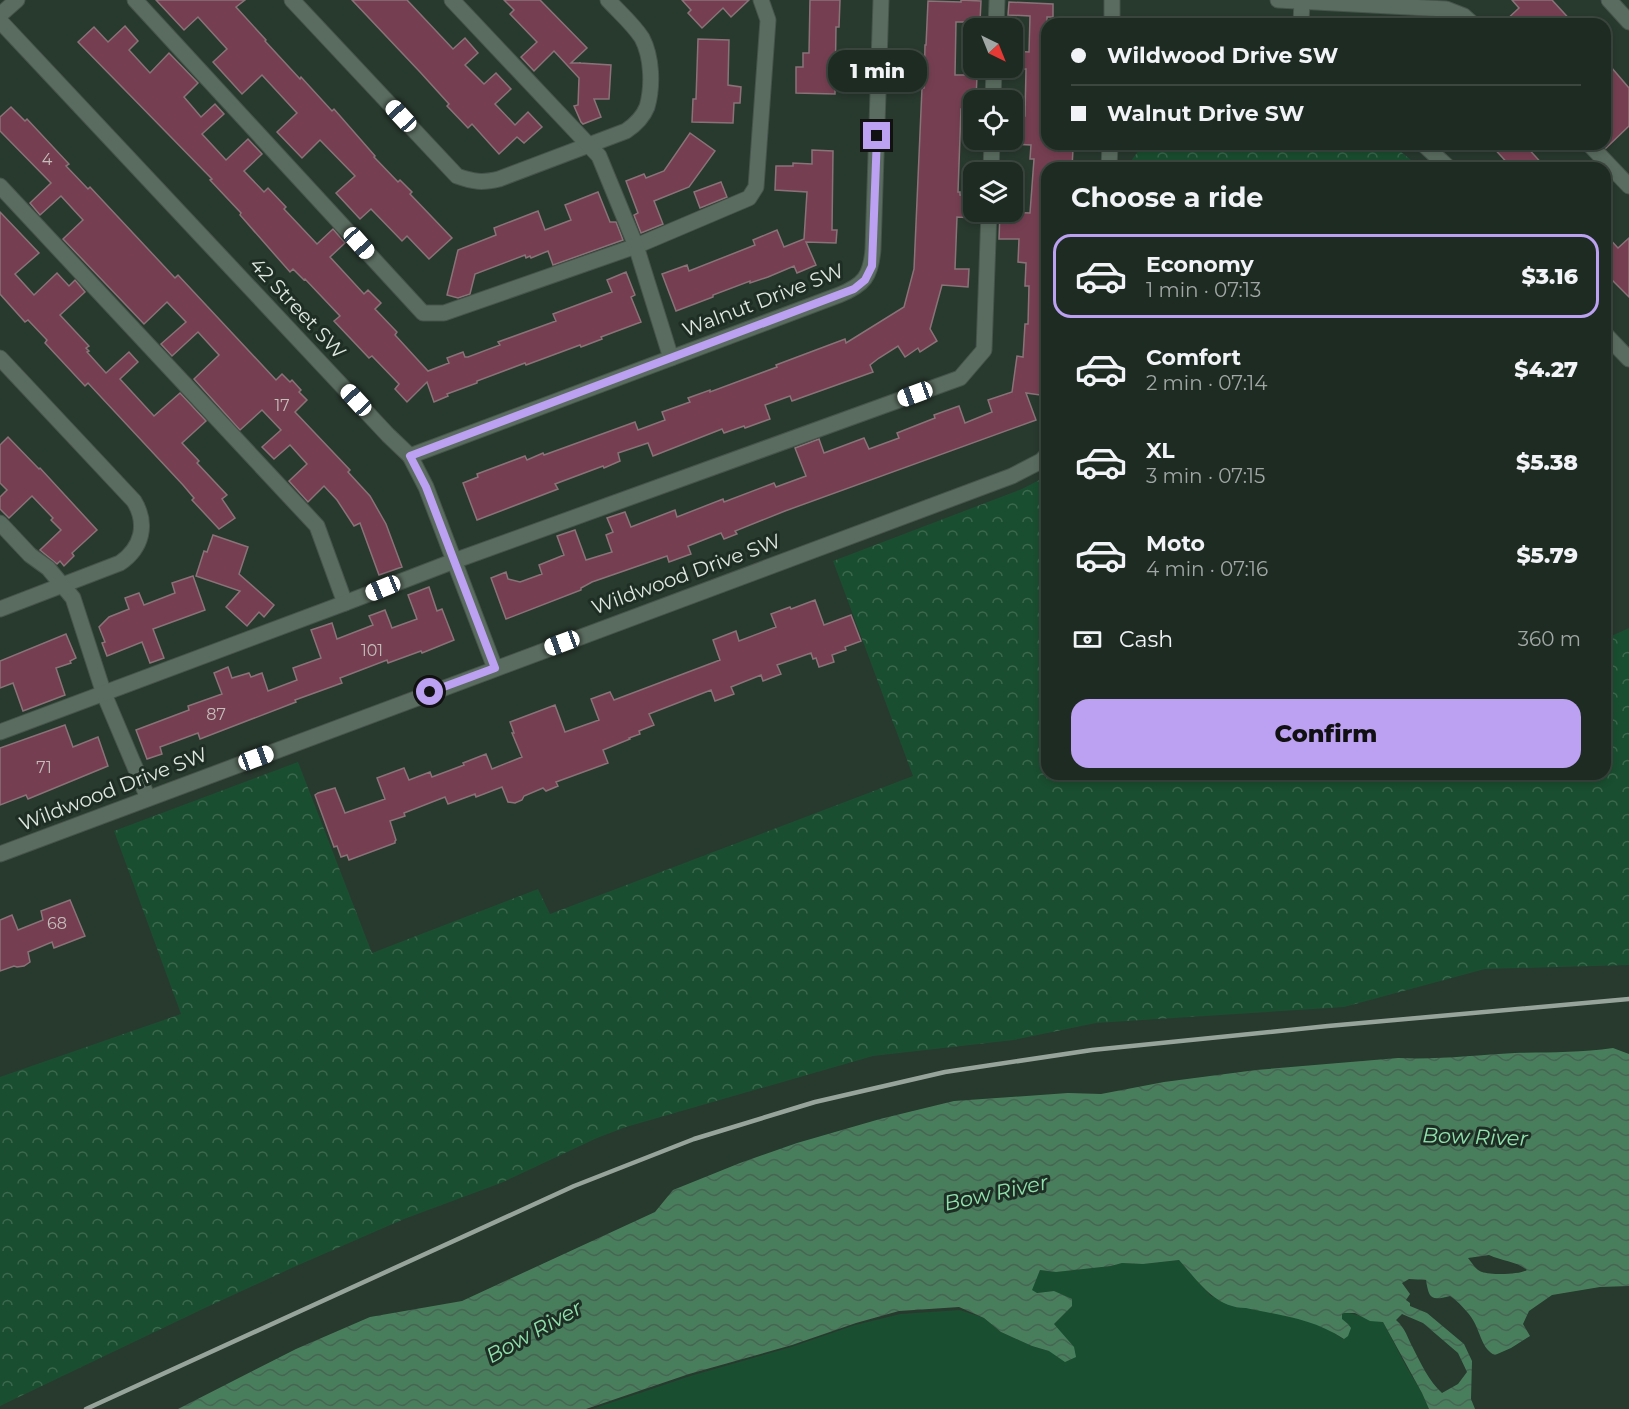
<!DOCTYPE html>
<html lang="en">
<head>
<meta charset="utf-8">
<style>
  :root { --surface:#1e2b22; --page:#26332a; --text:#f1f3f6; --muted:#a1a7a5; --line:#3c4740; --accent:#bca0f2 }
  body { margin:0; font-family:Montserrat,sans-serif; background:var(--page); color:var(--text); height:100vh; display:flex; flex-direction:column; font-size:22px; white-space:nowrap }
  * { box-sizing:border-box; margin:0 }
  p { font-size:20px; color:var(--muted) }
  .icon { flex:none; width:33px; height:33px; fill:none; stroke:currentColor; stroke-width:2; stroke-linecap:round; stroke-linejoin:round }
  .map { position:relative; flex:1; overflow:hidden }
  .drawer { position:absolute; left:1041px; top:162px; width:570px; height:618px; display:flex; flex-direction:column; background:var(--surface); border-radius:18px; box-shadow:0 3px 9px #0003,0 0 0 2px var(--line) }
  .drawer>* { flex:none }
  .top-card { position:absolute; left:1041px; top:18px; width:570px; height:132px; border-radius:18px; box-shadow:0 3px 9px #0003,0 0 0 2px var(--line); display:grid; align-content:center; height:132px; padding:0 30px; background:var(--surface) }
  .needle { width:39px; rotate:137deg }
  .tools { position:absolute; left:963px; top:18px; display:grid; gap:12px }
  .tools a { display:grid; place-items:center; width:60px; height:60px; border-radius:12px; background:var(--surface); box-shadow:0 3px 9px #0003,0 0 0 2px var(--line); font-size:30px }
  .end { position:absolute; width:27px; height:27px; margin:-14px; border:8px solid #bca0f2; background:#111; box-shadow:0 0 0 3px #111 }
  .from { border-radius:50% }
  .bubble { position:absolute; height:42px; border-radius:18px; background:var(--surface); box-shadow:0 3px 9px #0003,0 0 0 2px var(--line); font-size:20px; font-weight:800; line-height:42px; text-align:center }
  .car { position:absolute; width:18px; height:36px; margin:-18px -9px; border-radius:8px; box-shadow:0 0 4px 2px #0007; background:linear-gradient(#fff 24%,#345 0 40%,#fff 0 76%,#345 0 86%,#fff 0) }
  .top-card b { display:flex; align-items:center; gap:21px; height:57px; font-size:22px }
  .top-card b+b { border-top:2px solid var(--line) }
  .top-card i { width:15px; height:15px; background:var(--text) }
  ul { padding:0; list-style:none }
  li { display:flex; align-items:center; gap:18px; height:84px; margin:0 12px 9px; padding:0 18px; border:3px solid transparent; border-radius:18px }
  li div { flex:1 }
  li b { display:block; font-size:22px }
  li em { font-style:normal; font-weight:800 }
  li.current { border-color:var(--accent) }
  li>.icon { width:54px; height:54px; stroke-width:1.5 }
  h2 { padding:0 30px; font-size:27px; line-height:72px }
  .pay { display:flex; align-items:center; gap:15px; height:66px; padding:0 30px; font-size:22px }
  .pay p { margin-inline-start:auto }
  .cta { display:flex; gap:12px; margin-top:auto; padding:12px 30px }
  .cta a { flex:1; height:69px; border-radius:18px; background:var(--accent); color:#111; font-size:24px; font-weight:800; line-height:69px; text-align:center }
  .map>svg:first-child { display:block }
  .green { fill:#1a4e30 }
  .forest { fill:url(#forest-crowns) }
  .water { fill:url(#water-waves); fill-rule:evenodd }
  .building { fill:#753f51; stroke:#897379; stroke-width:1.5 }
  .lines { fill:none; stroke-linecap:round; stroke-linejoin:round }
  .minor-casing { stroke:#46544b; stroke-width:17 }
  .minor { stroke:#5a6c5f; stroke-width:15 }
  .rail { stroke:#97a49b; stroke-width:4.5 }
  .route { stroke:#bca0f2; stroke-width:8 }
  .labels { text-anchor:middle; stroke-width:6; stroke-linejoin:round; paint-order:stroke }
  .number-label { font-size:16px; fill:#c4bebd }
  .street-label { font-size:20px; fill:#dee8e1; stroke:#1e2e24 }
  .water-label { font-size:21px; font-style:italic; fill:#91e3ae; stroke:#1e2e24 }
</style>
</head>
<body>
<div class="map">
<svg width="1629" height="1409" viewBox="0 0 1629 1409">
  <defs>
    <pattern id="forest-crowns" width="20" height="18" patternUnits="userSpaceOnUse" patternTransform="scale(1.5)"><rect width="20" height="18" fill="#1a4e30"/><path d="M2 6a3 3 0 1 1 6 0M12 15a3 3 0 1 1 6 0" fill="none" stroke="#3b684e"/></pattern>
    <pattern id="water-waves" width="16" height="10" patternUnits="userSpaceOnUse" patternTransform="scale(1.5)"><rect width="16" height="10" fill="#497e5d"/><path d="M0 5q4-4 8 0t8 0" fill="none" stroke="#466552"/></pattern>
  </defs>
  <rect width="100%" height="100%" fill="#28392e"/>
  <path class="green" d="M1179 1260 1211 1296 1308 1321 1327 1328 1343 1339 1348 1324 1342 1320V1314L1344 1313C1358 1313 1368 1320 1383 1322L1406 1366 1422 1393 1429 1409H592L690 1376 791 1347 855 1325 900 1314 960 1310 984 1318 1001 1332 1032 1346 1049 1351 1061 1333 1054 1324 1072 1306 1054 1291 1036 1293 1031 1290 1040 1270 1056 1272 1111 1266 1122 1263 1143 1264Z"/>
  <g class="forest">
    <polygon points="1147,144 1382,144 1401,152 1421,168 1126,168 1139,150"/>
    <polygon points="1047,476 1047,774 1605,774 1605,639 1629,628 1629,965 1485,969 1344,1007 1096,1023 1014,1040 873,1056 626,1127 597,1138 501,1183 404,1219 294,1267 207,1307 0,1406 0,1077 181,1014 114,831 298,762 372,953 538,889 550,914 913,776 833,561 1022,489"/>
  </g>
  <path class="water" d="M1613 1048 1629 1054V1286L1600 1287 1552 1295 1529 1311 1523 1324 1530 1336 1511 1348 1495 1355C1482 1350 1480 1331 1473 1320 1469 1313 1457 1300 1450 1296 1431 1301 1429 1299 1426 1280L1409 1279 1402 1283 1410 1294 1406 1300 1410 1303V1306L1427 1313 1464 1344 1472 1361 1471 1399 1475 1409H1429L1422 1393 1383 1322 1370 1321 1355 1313H1344L1342 1314V1319L1348 1324 1351 1328 1348 1336 1344 1339C1311 1318 1283 1316 1246 1308 1215 1308 1198 1281 1179 1260L1143 1264 1122 1263 1111 1266 1056 1272 1040 1270 1032 1290 1037 1293 1054 1291 1072 1299V1306L1054 1324 1074 1347 1076 1357 1065 1362 1049 1351 1032 1346 1001 1332 984 1318 959 1307 899 1311 856 1323 792 1345 689 1374 586 1409H178L296 1349 370 1317 462 1301 655 1212 673 1190 740 1163 797 1143 880 1119 954 1101 1068 1093 1101 1094 1164 1082 1256 1070 1398 1058C1437 1060 1476 1055 1515 1053 1548 1052 1580 1053 1613 1048ZM1489 1255C1502 1261 1516 1261 1527 1270 1520 1275 1490 1275 1482 1272 1476 1270 1472 1263 1468 1258ZM1402 1314 1423 1323 1458 1353 1467 1372 1458 1384 1442 1393C1429 1381 1421 1364 1413 1348 1407 1337 1406 1329 1396 1320Z"/>
  <g class="building">
    <polygon points="156,0 245,0 236,7 266,40 265,41 300,79 301,77 332,111 334,109 375,156 374,157 398,182 400,180 412,192 410,194 452,238 429,259 407,236 402,241 371,209 360,219 336,193 355,176 320,140 302,158 277,132 297,113 262,75 242,94 213,62 227,49 198,17 184,30"/>
    <polygon points="352,0 407,0 453,49 465,38 478,53 465,65 484,84 496,73 511,89 495,104 515,125 528,112 542,127 524,143 517,137 499,154 472,124 468,128 447,106 449,104 420,72"/>
    <polygon points="504,0 540,0 587,48 571,63 580,63 580,62 580,63 611,65 609,99 594,99 601,117 583,124 581,122 574,106 578,105 579,78 554,51 534,71 521,57 537,42 510,14 514,10"/>
    <polygon points="682,0 749,0 731,17 723,8 702,28 688,13 691,10"/>
    <polygon points="810,0 840,0 839,27 836,27 835,94 796,93 796,67 803,67 803,53 809,53"/>
    <polygon points="961,0 981,1 980,22 956,22 955,75 977,75 976,100 974,100 974,109 961,109 958,192 960,192 960,195 974,196 974,218 957,217 955,269 969,269 968,287 942,285 930,329 937,341 920,352 918,348 905,357 898,346 879,358 870,365 873,372 803,397 792,401 790,396 765,405 770,419 745,428 744,426 724,433 722,429 653,456 648,443 618,453 620,461 604,468 603,466 555,484 558,489 477,520 463,483 478,477 477,474 525,456 527,460 543,453 544,455 635,422 638,430 665,420 662,412 690,402 688,398 710,390 710,392 777,367 776,365 845,339 846,343 904,307 914,269 922,88 924,88 925,45 926,45 928,1 961,2"/>
    <polygon points="1512,0 1552,0 1574,24 1502,24 1519,8"/>
    <polygon points="1009,2 1053,4 1053,17 1047,17 1047,144 1062,144 1062,148 1073,149 1072,168 1047,168 1047,396 1026,393 1036,420 785,511 735,531 737,534 724,539 721,533 688,546 691,554 669,562 667,556 592,582 581,588 581,590 506,619 491,578 506,572 508,579 520,582 542,574 539,565 564,555 557,536 575,530 586,560 612,552 606,535 613,532 607,518 625,512 631,527 675,510 677,517 723,499 724,502 774,483 776,487 806,476 795,448 819,439 824,453 864,438 869,449 899,438 897,433 935,418 934,415 959,406 965,423 992,412 988,400 1012,392 1017,356 1023,357 1025,324 1028,324 1029,286 1025,286 1026,263 1018,262 1019,239 999,239 1000,212 1030,213 1034,159 1030,159 1031,145 1012,144 1012,116 1025,116 1026,69 1012,69 1012,51 1029,52 1030,16 1008,15"/>
    <polygon points="125,26 138,41 129,50 150,73 169,53 198,83 184,97 201,117 215,104 224,114 202,134 226,160 248,139 262,154 244,171 264,192 268,188 286,207 284,209 317,244 333,229 345,243 330,257 364,294 368,290 381,303 375,309 397,332 395,335 428,371 449,363 447,358 463,352 465,357 468,357 500,345 498,342 556,321 553,314 612,292 607,280 626,272 635,295 631,297 641,322 601,337 602,339 581,347 580,345 526,365 525,363 477,381 477,383 447,394 448,396 434,402 427,382 407,402 395,389 399,384 372,356 369,358 334,321 340,316 305,279 304,280 293,269 290,272 240,215 241,213 210,180 212,179 78,42 94,27 108,42"/>
    <polygon points="698,39 729,40 728,85 741,87 740,103 734,103 733,123 692,122 693,99 696,99"/>
    <polygon points="1605,60 1629,88 1629,126 1606,148"/>
    <polygon points="11,107 25,121 27,119 69,164 66,166 88,189 90,187 175,278 178,275 276,380 282,374 290,382 292,380 301,390 299,392 307,400 295,412 350,470 348,472 370,496 386,524 402,567 379,575 360,523 354,526 337,500 324,486 308,502 289,481 307,464 290,445 274,459 262,447 281,430 262,410 240,430 194,379 219,355 198,332 172,356 161,344 186,322 167,302 144,324 63,239 83,220 61,196 40,215 30,203 51,183 0,131 0,117"/>
    <polygon points="690,133 715,151 689,187 654,201 663,224 641,233 634,215 638,213 626,181 644,174 646,178 664,171"/>
    <polygon points="1490,144 1524,144 1546,168 1512,168"/>
    <polygon points="812,150 833,151 832,230 837,230 836,243 806,242 816,265 797,273 794,266 768,277 750,283 750,281 713,295 713,297 676,311 662,274 687,265 689,271 755,245 753,240 777,230 784,247 804,239 807,192 775,190 776,166 793,166 793,163 812,164"/>
    <polygon points="721,182 727,197 700,208 694,192"/>
    <polygon points="598,192 610,222 616,222 623,240 553,265 548,251 531,258 530,256 526,258 525,255 475,274 470,294 458,298 447,295 458,250 496,235 494,228 538,211 545,230 571,220 565,205"/>
    <polygon points="0,212 39,253 15,274 34,295 57,273 69,286 75,280 85,292 60,315 89,346 86,348 89,351 87,352 106,373 129,352 138,362 120,379 154,416 180,393 206,421 182,443 199,461 197,463 227,495 222,499 235,518 219,529 192,500 194,498 183,485 88,383 85,386 45,343 47,340 28,320 25,322 0,294"/>
    <polygon points="1605,234 1618,248 1629,238 1629,297 1605,273"/>
    <polygon points="8,437 39,469 40,468 97,530 72,553 74,556 64,566 60,561 57,564 40,550 61,530 51,520 53,518 32,496 9,518 0,509 0,497 7,490 0,483 0,445"/>
    <polygon points="213,535 248,547 239,574 274,605 264,617 259,612 247,626 226,607 240,591 196,576 204,551 207,552"/>
    <polygon points="193,576 205,610 153,629 164,658 150,663 142,642 107,656 102,643 105,642 99,627 109,617 129,609 125,598 139,593 144,605 175,593 172,583"/>
    <polygon points="429,587 437,611 442,609 454,640 422,653 421,651 388,663 387,660 340,678 342,683 295,700 296,702 200,739 198,733 160,747 162,754 147,759 136,730 189,710 188,706 222,694 214,673 228,667 232,678 249,673 251,677 262,673 268,691 297,680 293,668 321,658 311,630 332,623 337,639 373,625 369,616 385,610 392,628 417,619 408,595"/>
    <polygon points="815,600 824,625 851,615 861,641 845,647 846,650 832,655 834,662 819,667 816,658 813,659 811,653 777,665 781,674 763,681 761,675 731,687 734,694 715,701 711,690 649,714 654,725 639,731 640,734 629,738 630,739 603,750 608,763 556,782 558,786 546,791 543,788 524,796 522,800 515,803 508,802 502,787 476,797 475,794 448,804 445,797 404,813 405,816 390,821 396,840 395,841 395,843 349,860 347,855 341,857 337,846 334,847 315,795 318,793 335,788 345,813 385,799 377,778 404,768 409,780 430,772 432,777 464,765 463,763 486,754 492,769 522,757 512,733 514,733 510,722 555,705 565,732 599,720 591,699 610,692 614,700 720,660 713,640 736,631 739,641 776,627 771,614 790,607 791,609"/>
    <polygon points="66,634 76,658 70,661 71,663 56,668 65,695 23,711 13,683 0,688 0,661"/>
    <polygon points="65,725 73,747 98,737 108,766 28,799 26,795 0,805 0,748"/>
    <polygon points="70,900 85,936 54,948 52,942 28,952 30,962 24,966 17,967 14,966 0,971 0,920 12,915 18,930 43,920 41,911"/>
  </g>
  <g class="lines">
    <g class="minor-casing">
      <g id="minor">
        <polyline points="135,0 423,313 444,313 636,246 749,198 756,187 768,20 761,0"/>
        <path d="M292 0 457 176C474 182 482 183 499 179L626 131C635 125 643 117 647 107 653 86 652 57 642 38 633 24 619 12 608 0"/>
        <polyline points="452,0 599,156 636,246 671,358"/>
        <polyline points="1278,0 1446,9 1464,16 1473,24"/>
        <polyline points="1609,0 1629,22"/>
        <polyline points="0,15 17,0"/>
        <polyline points="0,21 388,435 410,456 426,487 495,668"/>
        <polyline points="1112,24 1112,0"/>
        <polyline points="1301,24 1302,0"/>
        <polyline points="996,28 997,0"/>
        <polyline points="993,100 994,68"/>
        <polyline points="1423,144 1449,168"/>
        <polyline points="1589,144 1629,186"/>
        <polyline points="1109,168 1110,144"/>
        <polyline points="991,172 992,140"/>
        <polyline points="0,186 317,526 345,603"/>
        <polyline points="1605,334 1629,359"/>
        <path d="M0 358 134 501C148 524 142 548 120 563L0 609"/>
        <path d="M410 456 839 295C864 285 871 276 873 249L881 0"/>
        <polyline points="0,523 30,555 48,568 73,598 104,694 148,798"/>
        <polyline points="0,732 345,603 454,561 960,378 984,350 989,212"/>
        <polyline points="0,854 1012,476 1041,461 1047,455"/>
      </g>
    </g>
    <use href="#minor" class="minor"/>
    <polyline class="rail" points="86,1409 574,1186 694,1139 815,1102 945,1072 1092,1050 1328,1026 1629,999"/>
  </g>
  <g class="lines">
    <polyline class="route" points="430,692 495,668 426,487 410,456 854,289 865,280 872,266 877,136"/>
  </g>
  <g class="labels">
    <g class="number-label">
      <text x="47" y="165">4</text>
      <text x="282" y="411">17</text>
      <text x="372" y="656">101</text>
      <text x="216" y="720">87</text>
      <text x="44" y="773">71</text>
      <text x="57" y="929">68</text>
    </g>
    <g class="street-label">
      <text transform="translate(763 300) rotate(-21)" y="7">Walnut Drive SW</text>
      <text transform="translate(298 308) rotate(47)" y="7">42 Street SW</text>
      <text transform="translate(686 574) rotate(-20)" y="7">Wildwood Drive SW</text>
      <text transform="translate(113 789) rotate(-21)" y="7">Wildwood Drive SW</text>
    </g>
    <g class="water-label">
      <text transform="translate(1475 1137) rotate(2)" y="7">Bow River</text>
      <text transform="translate(996 1193) rotate(-12)" y="7">Bow River</text>
      <text transform="translate(534 1332) rotate(-29)" y="7">Bow River</text>
    </g>
  </g>
</svg>
<div class="tools">
<a><svg class="needle" viewBox="-14 -14 28 28"><path d="M0-13l5 13h-10z" fill="#e53935"/><path d="M0 13l5-13h-10z" fill="#a1a7a5"/></svg></a>
<a><svg class="icon" aria-label="locate" viewBox="0 0 24 24"><circle cx="12" cy="12" r="6"/><path d="M12 2v4M12 18v4M2 12h4M18 12h4"/></svg></a>
<a><svg class="icon" aria-label="layers" viewBox="0 0 24 24"><path d="M12 4l9 5-9 5-9-5zM3 14l9 5 9-5"/></svg></a>
</div>
<i class="end from" style="left:430px;top:692px"></i>
<i class="end" style="left:877px;top:136px"></i>
<div class="bubble" style="left:828px;top:50px;width:99px">1 min</div>
<i class="car" style="left:401px;top:116px;rotate:317deg"></i>
<i class="car" style="left:359px;top:243px;rotate:138deg"></i>
<i class="car" style="left:915px;top:394px;rotate:250deg"></i>
<i class="car" style="left:356px;top:400px;rotate:317deg"></i>
<i class="car" style="left:383px;top:588px;rotate:248deg"></i>
<i class="car" style="left:562px;top:643px;rotate:250deg"></i>
<i class="car" style="left:256px;top:758px;rotate:70deg"></i>
<div class="top-card">
<b><i class="from"></i>Wildwood Drive SW</b>
<b><i></i>Walnut Drive SW</b>
</div>
<section class="drawer">
<h2>Choose a ride</h2>
<ul>
<li class="current"><svg class="icon" aria-label="car" viewBox="0 0 24 24"><path d="M5 17H2v-5l4-1 3-4h7l3 4 3 1v5h-3M9 17h6M6 11h13"/><circle cx="7" cy="17" r="2"/><circle cx="17" cy="17" r="2"/></svg><div><b>Economy</b><p>1 min · 07:13</p></div><em>$3.16</em></li>
<li><svg class="icon" aria-label="car" viewBox="0 0 24 24"><path d="M5 17H2v-5l4-1 3-4h7l3 4 3 1v5h-3M9 17h6M6 11h13"/><circle cx="7" cy="17" r="2"/><circle cx="17" cy="17" r="2"/></svg><div><b>Comfort</b><p>2 min · 07:14</p></div><em>$4.27</em></li>
<li><svg class="icon" aria-label="car" viewBox="0 0 24 24"><path d="M5 17H2v-5l4-1 3-4h7l3 4 3 1v5h-3M9 17h6M6 11h13"/><circle cx="7" cy="17" r="2"/><circle cx="17" cy="17" r="2"/></svg><div><b>XL</b><p>3 min · 07:15</p></div><em>$5.38</em></li>
<li><svg class="icon" aria-label="car" viewBox="0 0 24 24"><path d="M5 17H2v-5l4-1 3-4h7l3 4 3 1v5h-3M9 17h6M6 11h13"/><circle cx="7" cy="17" r="2"/><circle cx="17" cy="17" r="2"/></svg><div><b>Moto</b><p>4 min · 07:16</p></div><em>$5.79</em></li>
</ul>
<div class="pay"><svg class="icon" aria-label="cash" viewBox="0 0 24 24"><path d="M3 7h18v10H3z"/><circle cx="12" cy="12" r="2"/></svg>Cash<p>360 m</p></div>
<div class="cta"><a>Confirm</a></div>
</section>
</div>
</body>
</html>
